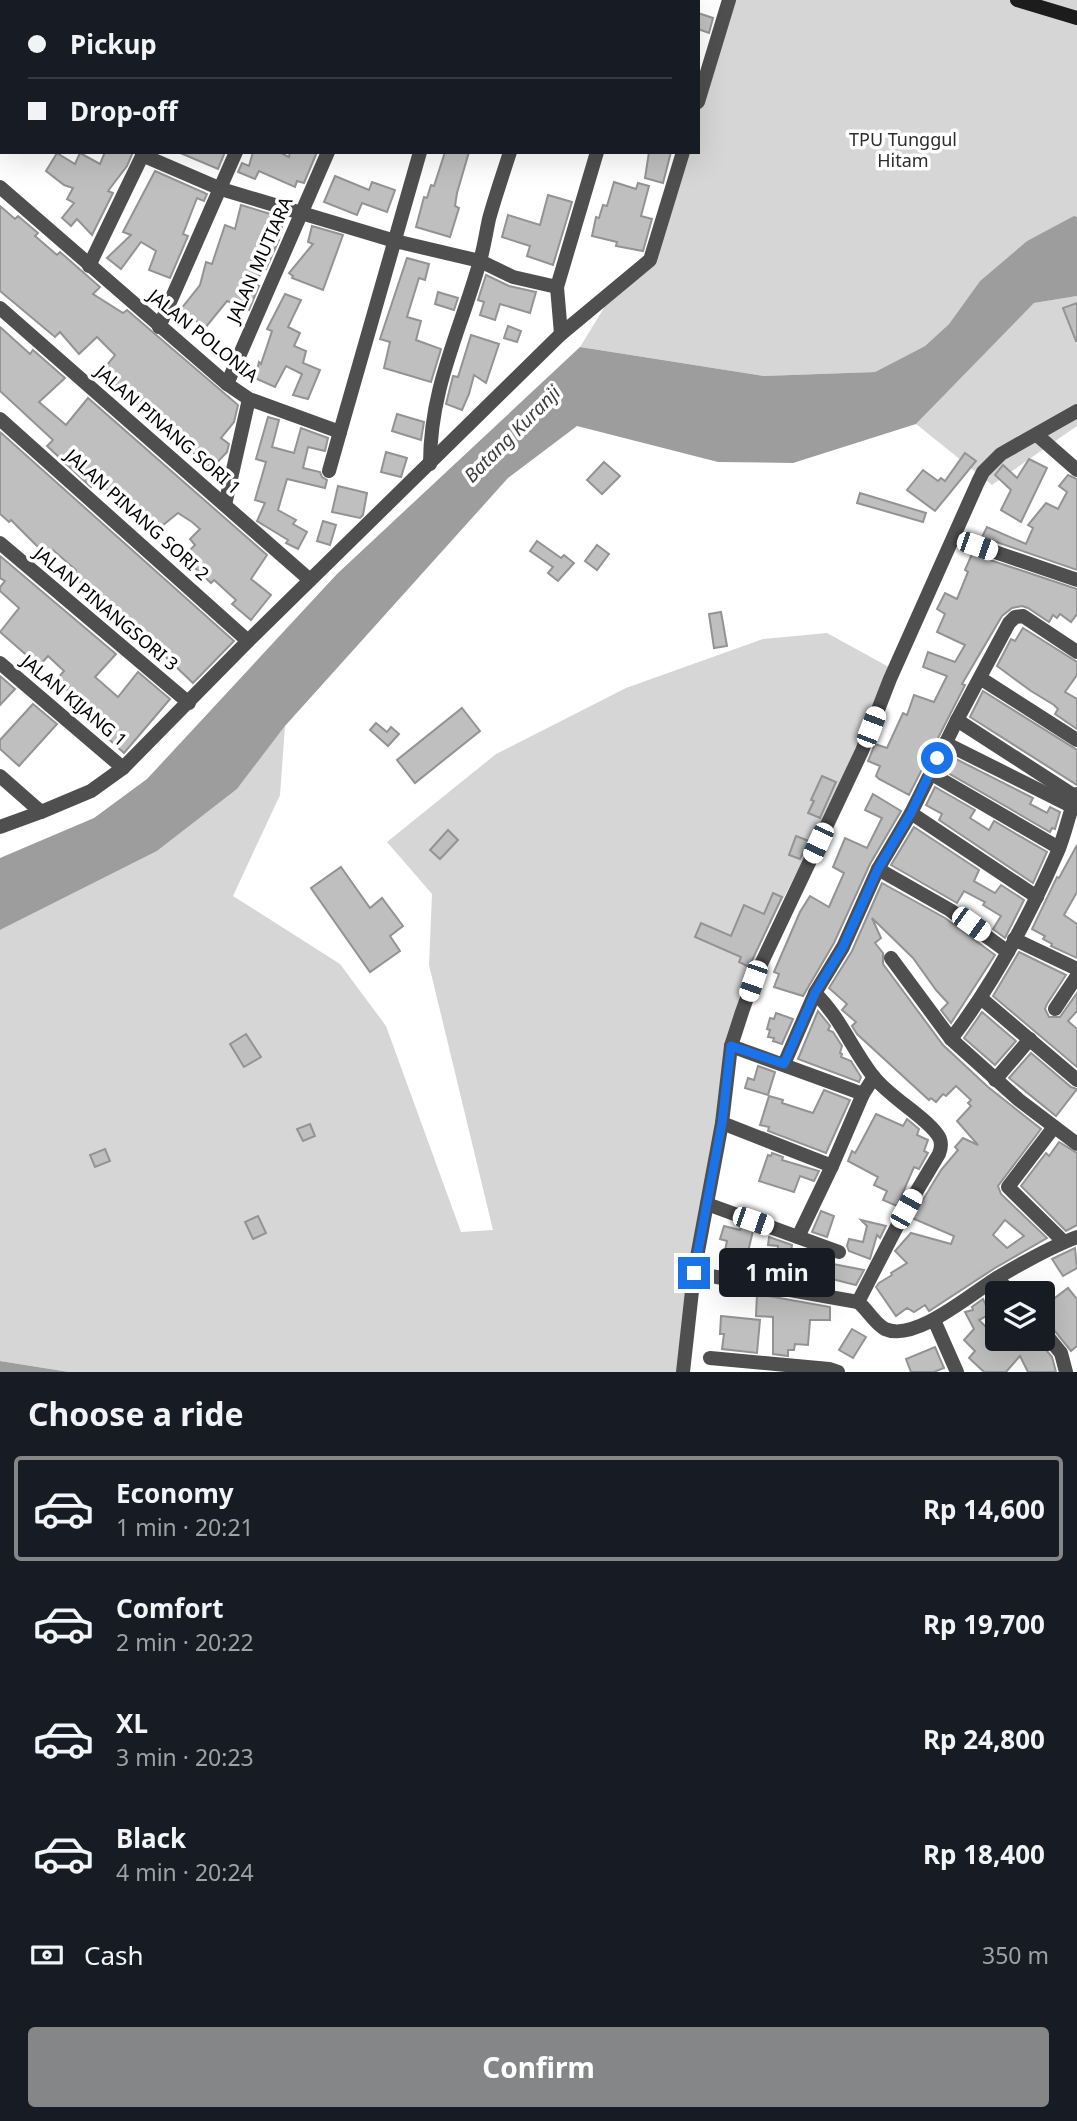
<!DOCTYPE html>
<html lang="en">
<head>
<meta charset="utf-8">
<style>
  :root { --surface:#171b24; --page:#242831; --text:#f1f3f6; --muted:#9ea1a6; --line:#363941; --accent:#858687 }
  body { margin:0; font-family:"Noto Sans",sans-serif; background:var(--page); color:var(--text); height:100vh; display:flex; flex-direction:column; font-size:26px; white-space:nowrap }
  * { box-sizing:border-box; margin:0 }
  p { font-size:23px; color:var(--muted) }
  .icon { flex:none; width:38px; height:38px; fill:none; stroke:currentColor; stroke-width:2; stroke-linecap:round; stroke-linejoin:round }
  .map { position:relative; height:1372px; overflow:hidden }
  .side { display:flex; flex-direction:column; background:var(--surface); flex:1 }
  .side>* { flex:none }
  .guide { position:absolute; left:0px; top:0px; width:700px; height:154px; box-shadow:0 7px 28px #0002; display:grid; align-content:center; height:154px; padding:0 28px; background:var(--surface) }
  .buttons { position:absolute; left:985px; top:1281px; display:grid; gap:14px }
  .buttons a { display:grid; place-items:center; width:70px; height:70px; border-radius:7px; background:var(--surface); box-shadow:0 7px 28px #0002; font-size:35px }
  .end { position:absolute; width:32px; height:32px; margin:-16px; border:9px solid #1a73e8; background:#fff; box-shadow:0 0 0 4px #fff }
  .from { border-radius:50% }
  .bubble { position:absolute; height:49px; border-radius:7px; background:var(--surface); box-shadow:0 7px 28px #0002; font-size:23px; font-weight:700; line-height:49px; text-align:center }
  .car { position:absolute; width:21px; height:42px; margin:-21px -10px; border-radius:9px; box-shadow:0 0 5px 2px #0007; background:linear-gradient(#fff 24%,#345 0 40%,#fff 0 76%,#345 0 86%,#fff 0) }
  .guide b { display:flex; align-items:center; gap:24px; height:66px; font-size:26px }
  .guide b+b { border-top:2px solid var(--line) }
  .guide i { width:18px; height:18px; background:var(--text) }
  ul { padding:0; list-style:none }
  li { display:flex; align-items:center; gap:21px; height:105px; margin:0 14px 10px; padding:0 14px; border:4px solid transparent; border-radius:7px }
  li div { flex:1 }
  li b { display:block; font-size:26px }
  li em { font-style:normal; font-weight:700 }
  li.selected { border-color:var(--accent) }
  li>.icon { width:63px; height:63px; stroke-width:1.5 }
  h2 { padding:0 28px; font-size:32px; line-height:84px }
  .pay { display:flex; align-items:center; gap:18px; height:77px; padding:0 28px; font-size:26px }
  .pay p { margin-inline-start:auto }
  .action { display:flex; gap:14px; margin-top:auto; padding:14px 28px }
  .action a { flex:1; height:80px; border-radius:7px; background:var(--accent); color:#fff; font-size:28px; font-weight:700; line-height:80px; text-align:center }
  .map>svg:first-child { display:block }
  .green { fill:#d6d6d6 }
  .water { fill:#9d9d9d }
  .building { fill:#bfbfbf; stroke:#939393; stroke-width:2; fill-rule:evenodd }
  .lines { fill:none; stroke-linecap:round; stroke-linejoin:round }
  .street { stroke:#4f4f4f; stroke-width:14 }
  .secondary { stroke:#1c1c1c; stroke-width:14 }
  .route { stroke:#1a73e8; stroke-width:9 }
  .labels { text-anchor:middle; stroke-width:7; stroke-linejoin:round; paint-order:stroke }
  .park-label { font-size:18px; fill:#2d2d2d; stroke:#fff }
  .street-label { font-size:18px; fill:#000; stroke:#fff }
  .water-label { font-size:19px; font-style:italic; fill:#3e3e3e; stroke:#fff }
</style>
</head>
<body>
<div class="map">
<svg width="1077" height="1372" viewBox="0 0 1077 1372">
  <rect width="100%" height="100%" fill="#fff"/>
  <g class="green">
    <polygon points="731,0 1077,0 1077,217 1027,241 980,281 949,324 925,346 875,372 764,376 580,347 607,303 658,256 688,152 698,152 698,114"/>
    <polygon points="1077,296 1077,426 992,485 916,424 1034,303"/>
    <polygon points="827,633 898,672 742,980 682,1372 69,1372 0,1361 0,930 157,851 237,789 285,726 280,795 233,896 340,964 386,1026 461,1232 493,1230 429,965 432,894 387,842 496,754 626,688 763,639"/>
  </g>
  <g class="water">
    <polygon points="1074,216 1077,217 1077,296 1034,303 916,424 793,463 718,462 577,426 508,478 285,726 237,789 157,851 0,930 0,858 94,818 147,779 337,574 580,347 764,376 875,372 925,346 949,324 980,281 1027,241"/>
    <polygon points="0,1361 69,1372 0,1372"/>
  </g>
  <g class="building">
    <polygon points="698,13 713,18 709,33 698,29"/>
    <polygon points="105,152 133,152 127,166 108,191 113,193 92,235 77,219 71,226 62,218 74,203 67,199 73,188 64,185 46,171 57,153 75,164 80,153 100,164"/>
    <polygon points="178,152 225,152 218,169"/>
    <polygon points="253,152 279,152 289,157 290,152 317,152 304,183 297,181 295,187 259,171 255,179 238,172 242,163 249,166"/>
    <polygon points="445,152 469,152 457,193 455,206 459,208 450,237 416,227 424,197 427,198 431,185 434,186"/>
    <polygon points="649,152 671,152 663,183 645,178"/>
    <polygon points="155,171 207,194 204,201 197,198 183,234 188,236 170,278 149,270 156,251 141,242 121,269 107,258 131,235 123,232"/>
    <polygon points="335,176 369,190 372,182 395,190 387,212 362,203 357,215 324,202"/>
    <polygon points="614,182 636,189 638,183 649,186 641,216 652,219 643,251 616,246 617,242 592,236 596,217 599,218 603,205 607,206"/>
    <polygon points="548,195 572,202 553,265 527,256 530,246 502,237 508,215 540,225"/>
    <polygon points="241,205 284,218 279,240 266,269 262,267 257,285 259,286 249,310 227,301 205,328 181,309 200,285 206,262 212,264 225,225 235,229"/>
    <polygon points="0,206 15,219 18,216 38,233 35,236 57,255 60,252 100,287 93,294 123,313 127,310 238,405 234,422 221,438 229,444 227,452 212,468 183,445 187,441 164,425 140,400 137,404 123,392 125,390 99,375 115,355 97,337 79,354 60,332 55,337 0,291"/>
    <polygon points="312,226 343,235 323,290 292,278 293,276 289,273 313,244 308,242"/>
    <polygon points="407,258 429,264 425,280 419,278 407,317 421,321 416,340 441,349 431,382 384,368 390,342 380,339"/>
    <polygon points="486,275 509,286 536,292 530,313 500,304 495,320 480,315 484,302 478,300"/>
    <polygon points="438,292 458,298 454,310 435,304"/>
    <polygon points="285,294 301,300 288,327 300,333 294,346 306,351 303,363 320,370 308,399 293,395 302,374 286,366 275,387 255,378 259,362 261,364 272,331 267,329"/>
    <polygon points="1077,303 1077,341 1076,341 1063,308"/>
    <polygon points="508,326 521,331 517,342 504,338"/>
    <polygon points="0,327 30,354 33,350 65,378 39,402 66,425 88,398 267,555 251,579 271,595 251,620 232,604 236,600 214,580 211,583 194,567 191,572 179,561 195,545 190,539 200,529 192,522 178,513 152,534 138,515 135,518 98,480 91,487 47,446 53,440 0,391"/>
    <polygon points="471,335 499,344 486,383 474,375 469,394 462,410 446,404 453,376 458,377"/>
    <polygon points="397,414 424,422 421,440 392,431"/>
    <polygon points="268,417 279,420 272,447 294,453 301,428 328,438 325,451 308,447 303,468 320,472 322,477 327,480 325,488 287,479 278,510 296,520 293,524 307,532 298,549 286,543 288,540 257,521 265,503 255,500 266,462 256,459"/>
    <polygon points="0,432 234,641 193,683 132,625 72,575 76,570 53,550 47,556 11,520 9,522 0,514"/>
    <polygon points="386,452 407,458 401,477 381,472"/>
    <polygon points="965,453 976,461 935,511 907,490 923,470 938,481 941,478 945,481"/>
    <polygon points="1029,459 1047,468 1021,522 1001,510 1011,490 995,475 1003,465 1017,478"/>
    <polygon points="604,462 620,476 602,494 587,480"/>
    <polygon points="1068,475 1077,479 1077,570 982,537 987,527 1026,544 1033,528 1028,525 1046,503 1058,509 1067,492 1059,486"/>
    <polygon points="338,486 367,493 363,515 360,518 332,512"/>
    <polygon points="860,493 926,513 923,522 857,503"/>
    <polygon points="323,521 336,525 330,545 317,541"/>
    <polygon points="537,541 561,558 564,555 574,563 558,581 548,573 553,567 530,551"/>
    <polygon points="597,545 609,554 597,570 585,561"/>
    <polygon points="972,554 1077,589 1077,614 1071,622 1060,614 1057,618 1053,615 1049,622 1028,608 1022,606 1012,608 1002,616 962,684 965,685 909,795 879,779 876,776 880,766 868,761 875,744 887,748 903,713 907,715 914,695 934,702 947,676 923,667 928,652 955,662 965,645 937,632 945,614 937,609 945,593 957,599 968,572 965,570"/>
    <polygon points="0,556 116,654 95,677 118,697 138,672 170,699 124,753 92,724 94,722 75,704 78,700 56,680 64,671 48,656 39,666 0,632 19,608 0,591 0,587 5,581 0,578"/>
    <polygon points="721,612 727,646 714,648 709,614"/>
    <polygon points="1023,628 1077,662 1077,675 1065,692 1077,699 1077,729 1055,714 1058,709 1054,705 1031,691 997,666 1011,639 1015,641"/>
    <polygon points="0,676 15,689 0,705"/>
    <polygon points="983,691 1077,750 1077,785 970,717"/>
    <polygon points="33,704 57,724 19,766 0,749 0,740"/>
    <polygon points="462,708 480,731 415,783 397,760"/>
    <polygon points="376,723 387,732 391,727 399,734 388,746 370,730"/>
    <polygon points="950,756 1033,798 1030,804 1047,813 1050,807 1060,812 1055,829 1052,828 1050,832 943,770"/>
    <polygon points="822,776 836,782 820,818 808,813 814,801 811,800"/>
    <polygon points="935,787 975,810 970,818 989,830 994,821 1047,852 1033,883 939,820 942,814 926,805"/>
    <polygon points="873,794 901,811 870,864 834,943 803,996 774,987 779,974 774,972 800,912 810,896 829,907 844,873 833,867 845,838 867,848 882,818 865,810"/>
    <polygon points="914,827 979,870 974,881 995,893 1001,885 1024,900 1005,938 993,929 1001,916 983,905 985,902 964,891 957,903 891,865"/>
    <polygon points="448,830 458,840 440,859 430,850"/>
    <polygon points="796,836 809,841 800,859 789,855"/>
    <polygon points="1077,845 1077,892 1064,915 1077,924 1077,958 1051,946 1052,944 1043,939 1045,936 1032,929 1057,877 1059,878"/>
    <polygon points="341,867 370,908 382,898 403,926 390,936 400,951 370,972 311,888"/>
    <path d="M882 883 945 918 995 955 951 1023 941 1010 948 1003 936 990 913 958 872 918 881 938 875 943 883 953V964L943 1045 988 1087 1041 1129 998 1186 1001 1194 1047 1238 995 1268 929 1311 925 1305 914 1312 907 1308 896 1316 876 1287 879 1283 892 1275 891 1273 907 1263 895 1251 911 1233 951 1244 954 1236 912 1218 941 1170 958 1150 955 1147 963 1138 978 1145 957 1121 971 1106 968 1103 971 1100 956 1086 946 1096 943 1094 936 1102 931 1098 929 1100 857 1034 852 1026 856 1022 842 1010 847 1004 829 988 852 951ZM1005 1220 1024 1236 1007 1248 993 1235Z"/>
    <polygon points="773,893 782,897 749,967 739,962 741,957 695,937 701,923 731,936 744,905 764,914"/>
    <polygon points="1019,952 1066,975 1047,1004 1045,1009 1049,1017 1060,1017 1077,993 1077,1011 1068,1021 1077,1029 1077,1067 993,996"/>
    <polygon points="818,1011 830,1026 828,1030 833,1032 842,1046 840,1053 842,1054 841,1057 851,1061 861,1077 859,1082 798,1059"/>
    <polygon points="982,1012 1016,1041 995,1065 964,1038"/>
    <polygon points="776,1013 793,1019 782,1044 773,1041 774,1038 768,1037 770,1030 767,1029 770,1018 774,1019"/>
    <polygon points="246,1034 261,1057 244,1067 230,1044"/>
    <polygon points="1031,1053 1071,1087 1077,1089 1056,1116 1009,1078"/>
    <polygon points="758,1066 775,1072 768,1095 745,1088 748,1078 754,1080"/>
    <polygon points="824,1090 850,1100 826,1153 768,1131 769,1127 760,1125 769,1096 783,1100 782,1103 813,1113"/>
    <polygon points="876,1114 903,1126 907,1119 919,1129 917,1135 928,1140 924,1151 928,1153 919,1169 914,1167 897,1206 883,1200 887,1191 874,1185 878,1177 848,1161 852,1151 855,1153 858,1148"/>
    <polygon points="310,1124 315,1136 303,1141 297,1129"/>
    <polygon points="1059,1142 1077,1153 1077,1225 1066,1231 1021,1186 1046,1153 1049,1156"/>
    <polygon points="105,1149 110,1161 95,1167 90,1155"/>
    <polygon points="772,1153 783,1157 782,1160 819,1171 814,1181 800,1176 794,1192 759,1181 768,1155 771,1156"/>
    <polygon points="821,1211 834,1216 827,1237 812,1232"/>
    <polygon points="258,1216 266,1233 253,1239 245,1222"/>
    <polygon points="861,1220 886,1226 880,1238 877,1235 870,1259 849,1251 847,1246 849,1239 863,1242 867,1226"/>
    <polygon points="724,1226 740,1230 741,1227 753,1231 744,1268 722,1264 727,1241 720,1239"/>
    <polygon points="769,1237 792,1245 791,1252 789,1252 787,1271 775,1270 778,1246 768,1245"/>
    <polygon points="1075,1248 1077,1268 1063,1276 1052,1259"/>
    <polygon points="820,1261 833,1264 864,1270 856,1285 832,1279 832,1282 817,1279"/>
    <polygon points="1068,1288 1077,1299 1077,1346 1071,1351 1050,1325 1043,1322 1043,1307"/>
    <polygon points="757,1294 830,1307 830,1320 810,1320 808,1345 795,1344 794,1350 788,1350 788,1356 773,1354 773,1317 756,1316"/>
    <polygon points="983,1299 990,1314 979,1320 998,1339 1037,1339 1052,1357 1056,1372 1028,1372 1020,1356 1006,1372 984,1372 969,1358 975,1351 964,1340 974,1329 965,1312 973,1310 972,1307"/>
    <polygon points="721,1316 760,1320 757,1353 722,1349 724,1334 720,1334"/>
    <polygon points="852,1329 866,1337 853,1358 839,1350"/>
    <polygon points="935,1347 944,1368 934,1372 911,1372 906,1359"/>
  </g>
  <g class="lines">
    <g class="street">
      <polyline points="277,0 284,2"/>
      <polyline points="46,2 47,0"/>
      <polyline points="199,2 199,0"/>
      <polyline points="376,2 376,0"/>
      <polyline points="467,2 467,0"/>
      <polyline points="555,2 556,0"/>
      <polyline points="642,2 642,0"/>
      <polyline points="698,102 729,0"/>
      <polyline points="0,141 2,135"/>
      <polyline points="142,155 221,189 395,241 480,261 513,277 557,287"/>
      <polyline points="0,187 227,384 249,399 340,432 420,152"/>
      <polyline points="89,266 144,152"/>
      <polyline points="0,308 310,580"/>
      <polyline points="159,327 236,152"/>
      <polyline points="561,334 557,287 597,152"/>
      <polyline points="227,384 328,152"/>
      <polyline points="0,419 248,641"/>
      <polyline points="1037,435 1077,470"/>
      <path d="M430 464C430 388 460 332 480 261 484 247 486 233 489 219 495 197 503 174 510 152"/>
      <polyline points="329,471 340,432"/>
      <polyline points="225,505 249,399"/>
      <polyline points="954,538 1077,580"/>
      <polyline points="0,543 189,703"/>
      <polyline points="0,663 123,768"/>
      <polyline points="980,678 1077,740"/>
      <polyline points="957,720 1076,797"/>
      <polyline points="945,743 1073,807"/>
      <polyline points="930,773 1059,848"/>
      <polyline points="0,776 41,812 0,827"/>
      <polyline points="41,812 91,791 123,768 248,641 561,334 650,260 683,152"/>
      <polyline points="911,813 1037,897"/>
      <polyline points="878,869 950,910 1008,952"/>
      <polyline points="1014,939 1077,969"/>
      <polyline points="891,958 951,1039 1019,1100 1077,1144"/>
      <path d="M815 993C840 1017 852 1049 873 1076 888 1095 913 1109 930 1126 939 1135 944 1141 939 1154L906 1209 858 1302C868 1310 874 1323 885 1329 916 1343 974 1291 1000 1276 1024 1262 1050 1247 1077 1237"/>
      <polyline points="982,999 1077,1080"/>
      <polyline points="1055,1009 1077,976"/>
      <path d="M951 1039C995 982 1029 917 1058 851 1066 832 1069 812 1077 794"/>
      <polyline points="731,1046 863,1094"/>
      <polyline points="784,1064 815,993 843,947 878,869 911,813 957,720 1009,623 1015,617 1023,616 1077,652"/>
      <polyline points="995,1080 1030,1039"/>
      <polyline points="722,1123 832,1166 863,1094 874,1077"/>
      <polyline points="1054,1127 1008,1187 1064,1242"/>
      <polyline points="707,1204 839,1252"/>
      <polyline points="798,1237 832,1166"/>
      <polyline points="694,1273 858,1302"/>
      <polyline points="997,1278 1011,1293"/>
      <polyline points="934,1320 957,1372"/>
      <polyline points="1043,1331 1061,1353 1066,1372"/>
      <polyline points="710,1358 829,1369 838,1372"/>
      <polyline points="683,1372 694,1273 722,1123 731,1046 742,1012 753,981 862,751 890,679 978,482 983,472 1001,454 1077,411"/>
    </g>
    <polyline class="secondary" points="1017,0 1077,18"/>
  </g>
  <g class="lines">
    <polyline class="route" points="694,1273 722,1123 731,1046 784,1064 815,993 843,947 878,869 911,813 937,758"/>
  </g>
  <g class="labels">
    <g class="park-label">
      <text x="903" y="146">TPU Tunggul<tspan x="903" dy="21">Hitam</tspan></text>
    </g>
    <g class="street-label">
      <text transform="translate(260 260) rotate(-66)" y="6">JALAN MUTIARA</text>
      <text transform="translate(203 336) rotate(39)" y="6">JALAN POLONIA</text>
      <text transform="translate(168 430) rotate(41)" y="6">JALAN PINANG SORI 1</text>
      <text transform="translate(137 515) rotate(42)" y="6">JALAN PINANG SORI 2</text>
      <text transform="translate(106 609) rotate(40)" y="6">JALAN PINANGSORI 3</text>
      <text transform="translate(74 701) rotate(40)" y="6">JALAN KIJANG 1</text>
    </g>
    <g class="water-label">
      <text transform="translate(512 434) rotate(-45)" y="7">Batang Kuranji</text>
    </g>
  </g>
</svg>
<div class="buttons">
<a><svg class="icon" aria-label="layers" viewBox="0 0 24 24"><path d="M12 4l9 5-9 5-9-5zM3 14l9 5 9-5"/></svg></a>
</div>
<i class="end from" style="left:937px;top:758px"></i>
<i class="end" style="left:694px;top:1273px"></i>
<div class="bubble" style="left:719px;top:1248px;width:116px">1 min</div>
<i class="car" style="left:977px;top:546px;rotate:109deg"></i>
<i class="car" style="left:871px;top:727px;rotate:21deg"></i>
<i class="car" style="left:818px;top:843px;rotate:205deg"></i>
<i class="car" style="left:971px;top:924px;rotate:126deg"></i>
<i class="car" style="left:753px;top:981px;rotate:199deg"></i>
<i class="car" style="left:906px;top:1209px;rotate:29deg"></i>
<i class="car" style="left:753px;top:1221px;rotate:109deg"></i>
<div class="guide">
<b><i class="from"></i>Pickup</b>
<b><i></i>Drop-off</b>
</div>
</div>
<section class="side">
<h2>Choose a ride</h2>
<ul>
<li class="selected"><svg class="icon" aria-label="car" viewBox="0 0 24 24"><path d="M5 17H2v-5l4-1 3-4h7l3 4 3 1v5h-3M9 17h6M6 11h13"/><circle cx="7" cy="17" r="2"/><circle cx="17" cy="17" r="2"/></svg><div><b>Economy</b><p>1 min · 20:21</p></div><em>Rp 14,600</em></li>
<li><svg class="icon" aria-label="car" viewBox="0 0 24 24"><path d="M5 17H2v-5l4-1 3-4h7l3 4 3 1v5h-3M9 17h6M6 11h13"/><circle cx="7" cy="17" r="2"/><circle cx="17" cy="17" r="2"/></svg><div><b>Comfort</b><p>2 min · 20:22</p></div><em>Rp 19,700</em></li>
<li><svg class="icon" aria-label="car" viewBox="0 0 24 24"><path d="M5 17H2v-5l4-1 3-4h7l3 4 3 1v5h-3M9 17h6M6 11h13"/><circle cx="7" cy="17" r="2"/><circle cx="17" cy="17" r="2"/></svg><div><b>XL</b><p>3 min · 20:23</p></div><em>Rp 24,800</em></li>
<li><svg class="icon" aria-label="car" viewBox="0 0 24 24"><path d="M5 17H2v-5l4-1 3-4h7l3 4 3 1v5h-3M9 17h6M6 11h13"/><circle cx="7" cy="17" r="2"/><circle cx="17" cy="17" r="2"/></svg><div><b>Black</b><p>4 min · 20:24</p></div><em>Rp 18,400</em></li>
</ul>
<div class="pay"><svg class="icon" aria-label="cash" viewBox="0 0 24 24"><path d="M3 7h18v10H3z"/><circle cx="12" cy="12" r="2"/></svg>Cash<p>350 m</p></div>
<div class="action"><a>Confirm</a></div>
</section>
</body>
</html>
